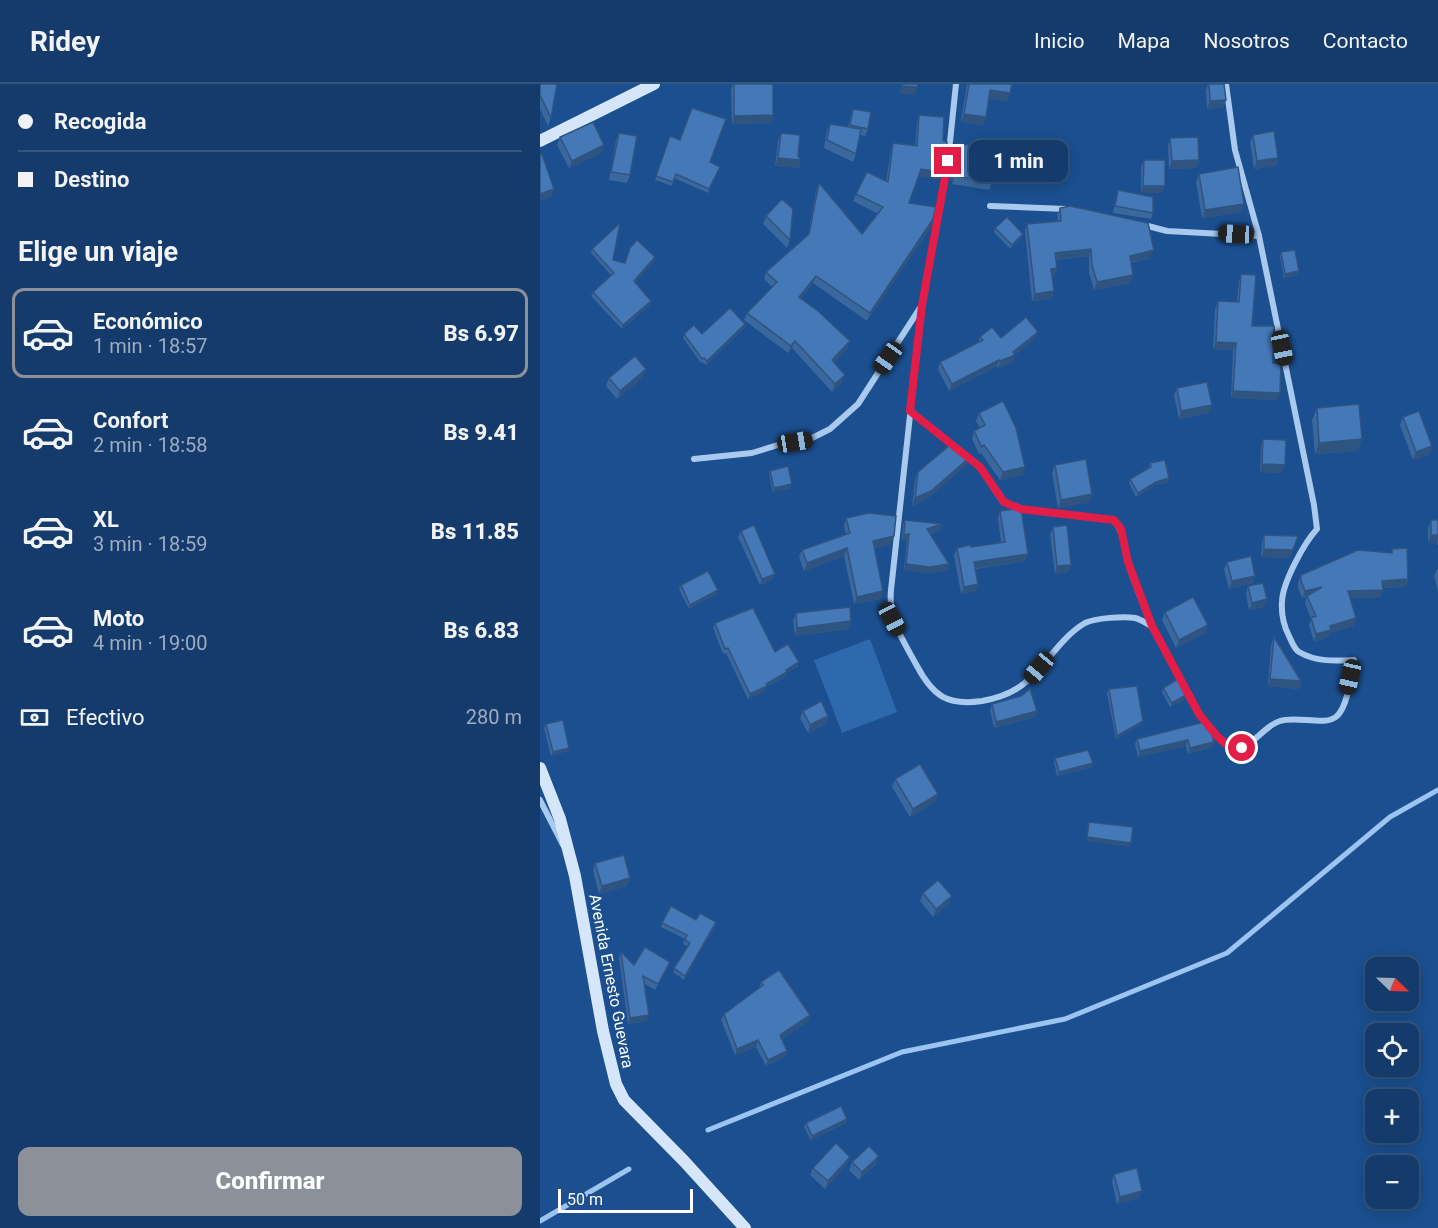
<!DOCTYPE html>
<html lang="es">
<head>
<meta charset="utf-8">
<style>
  :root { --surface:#143b6b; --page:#214673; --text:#f1f3f6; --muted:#9dadc1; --line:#33557e; --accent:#8c9099 }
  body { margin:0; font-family:Roboto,sans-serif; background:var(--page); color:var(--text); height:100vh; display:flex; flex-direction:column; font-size:22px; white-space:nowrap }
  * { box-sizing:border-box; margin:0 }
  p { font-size:20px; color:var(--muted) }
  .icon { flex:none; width:33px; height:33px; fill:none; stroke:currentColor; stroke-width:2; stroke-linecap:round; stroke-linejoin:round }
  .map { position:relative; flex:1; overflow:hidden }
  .sheet { display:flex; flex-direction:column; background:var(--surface); width:540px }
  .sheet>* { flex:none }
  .hud { display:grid; align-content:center; height:132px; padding:0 18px; background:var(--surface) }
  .needle { width:39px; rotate:113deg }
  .controls { position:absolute; left:825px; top:873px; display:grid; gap:12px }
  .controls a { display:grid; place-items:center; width:54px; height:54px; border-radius:12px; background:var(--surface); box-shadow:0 3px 15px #0003,0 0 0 2px var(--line); font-size:30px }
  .scale { position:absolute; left:18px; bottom:15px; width:135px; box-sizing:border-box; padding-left:6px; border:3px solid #fff; border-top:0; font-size:16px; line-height:21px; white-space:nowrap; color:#fff; -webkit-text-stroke:4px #1b4f8f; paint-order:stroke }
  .end { position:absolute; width:27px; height:27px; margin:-14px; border:8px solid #e11d48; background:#fff; box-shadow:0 0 0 3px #fff }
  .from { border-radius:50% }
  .bubble { position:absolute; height:42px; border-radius:12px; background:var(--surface); box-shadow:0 3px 15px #0003,0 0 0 2px var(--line); font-size:20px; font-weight:800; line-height:42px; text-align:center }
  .car { position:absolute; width:18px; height:36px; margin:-18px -9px; border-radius:8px; box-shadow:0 0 4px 2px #0007; background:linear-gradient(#222 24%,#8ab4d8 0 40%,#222 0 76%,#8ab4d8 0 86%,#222 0) }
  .hud b { display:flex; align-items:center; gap:21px; height:57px; font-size:22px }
  .hud b+b { border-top:2px solid var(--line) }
  .hud i { width:15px; height:15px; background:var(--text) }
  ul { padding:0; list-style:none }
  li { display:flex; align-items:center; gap:18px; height:90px; margin:0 12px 9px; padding:0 6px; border:3px solid transparent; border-radius:12px }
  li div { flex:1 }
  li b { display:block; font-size:22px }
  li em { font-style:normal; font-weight:800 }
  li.selected { border-color:var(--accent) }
  li>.icon { width:54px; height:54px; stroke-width:1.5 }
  h2 { padding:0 18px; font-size:27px; line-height:72px }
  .pay { display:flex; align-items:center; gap:15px; height:66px; padding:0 18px; font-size:22px }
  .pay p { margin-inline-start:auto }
  .button { display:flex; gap:12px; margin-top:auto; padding:12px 18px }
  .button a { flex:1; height:69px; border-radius:12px; background:var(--accent); color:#fff; font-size:24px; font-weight:800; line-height:69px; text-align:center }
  header { display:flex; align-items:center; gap:36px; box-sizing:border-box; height:84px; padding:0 30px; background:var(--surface); border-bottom:2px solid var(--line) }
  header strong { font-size:28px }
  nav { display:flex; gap:33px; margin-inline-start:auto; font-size:21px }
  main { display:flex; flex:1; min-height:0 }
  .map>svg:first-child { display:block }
  .garden { fill:#2e69ad }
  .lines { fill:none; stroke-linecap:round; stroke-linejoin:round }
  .stream { stroke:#9cc4f0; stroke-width:5 }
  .minor { stroke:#a9c9ee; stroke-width:6 }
  .secondary { stroke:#d6e6fa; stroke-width:12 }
  .wall { fill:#3a679d }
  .shaded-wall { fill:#305480 }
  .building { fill:#4478b7; stroke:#305480; stroke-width:1.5 }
  .route { stroke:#e11d48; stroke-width:8 }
  .labels { text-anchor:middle; stroke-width:5; stroke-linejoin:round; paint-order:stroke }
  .street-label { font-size:16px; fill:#fff; stroke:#1b4f8f }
</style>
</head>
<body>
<header>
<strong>Ridey</strong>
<nav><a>Inicio</a><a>Mapa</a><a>Nosotros</a><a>Contacto</a></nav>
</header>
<main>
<section class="sheet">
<div class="hud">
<b><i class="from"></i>Recogida</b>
<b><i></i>Destino</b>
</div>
<h2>Elige un viaje</h2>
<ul>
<li class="selected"><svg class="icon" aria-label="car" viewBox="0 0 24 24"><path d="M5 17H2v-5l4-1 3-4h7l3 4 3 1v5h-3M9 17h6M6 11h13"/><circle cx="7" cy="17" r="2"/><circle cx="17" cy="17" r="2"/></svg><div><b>Económico</b><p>1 min · 18:57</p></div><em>Bs 6.97</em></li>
<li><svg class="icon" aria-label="car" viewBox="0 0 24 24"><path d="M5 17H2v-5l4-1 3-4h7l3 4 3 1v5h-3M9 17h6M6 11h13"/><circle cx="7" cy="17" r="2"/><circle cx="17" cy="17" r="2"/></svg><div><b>Confort</b><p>2 min · 18:58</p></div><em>Bs 9.41</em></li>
<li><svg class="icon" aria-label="car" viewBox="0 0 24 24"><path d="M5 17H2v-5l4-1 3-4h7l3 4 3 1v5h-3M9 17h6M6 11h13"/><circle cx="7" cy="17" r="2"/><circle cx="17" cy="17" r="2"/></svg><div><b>XL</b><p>3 min · 18:59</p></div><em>Bs 11.85</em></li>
<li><svg class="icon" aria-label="car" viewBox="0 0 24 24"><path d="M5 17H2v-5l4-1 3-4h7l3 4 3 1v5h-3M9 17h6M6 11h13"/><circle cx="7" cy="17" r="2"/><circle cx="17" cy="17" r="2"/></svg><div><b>Moto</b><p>4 min · 19:00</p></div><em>Bs 6.83</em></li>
</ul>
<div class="pay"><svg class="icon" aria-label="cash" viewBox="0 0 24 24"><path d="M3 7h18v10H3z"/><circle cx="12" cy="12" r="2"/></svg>Efectivo<p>280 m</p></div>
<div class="button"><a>Confirmar</a></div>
</section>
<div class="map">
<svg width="898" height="1144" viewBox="0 0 898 1144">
  <rect width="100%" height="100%" fill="#1b4f8f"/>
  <polygon class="garden" points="330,555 357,628 302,649 274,576"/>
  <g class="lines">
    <g class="stream">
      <polyline points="168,1046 362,968 525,935 687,869 850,733 898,706"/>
      <polyline points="0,1137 89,1085"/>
    </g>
    <g class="minor">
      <path d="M416 0 408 77 382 221 351 506C348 536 363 556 377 582 393 612 407 622 442 617 459 614 474 609 487 597 507 580 521 553 545 539 555 534 584 532 595 534 600 535 606 539 611 542"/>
      <polyline points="450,122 526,125"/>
      <polyline points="604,141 627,147 719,152"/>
      <path d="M370 327 440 383 463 418 481 425 574 436C586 450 583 465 589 482 596 502 603 522 612 541 620 561 632 579 642 598 652 617 662 639 679 654 708 679 716 645 740 637 757 631 786 643 797 632 808 622 811 591 814 576 795 577 776 578 759 568 754 565 752 558 749 552 743 540 741 530 742 517 743 498 764 459 777 445L774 421 719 152 695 66 686 0"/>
      <polyline points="154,375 212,369 241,360 268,356 290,345 318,320 380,224"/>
      <polyline points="0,716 23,761"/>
    </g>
    <g class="secondary">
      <polyline points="0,57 114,0"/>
      <polyline points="0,684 20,735 35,792 63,947 76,1000 84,1016 144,1077 205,1144"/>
    </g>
  </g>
  <g class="wall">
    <polygon points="0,0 11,34 8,42 0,25"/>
    <polygon points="193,0 233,0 233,31 231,39 192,40 191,5"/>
    <polygon points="427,0 472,0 470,9 467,17 449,14 446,33 443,41 421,38"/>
    <polygon points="668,0 684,0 686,16 683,23 667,25 666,7"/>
    <polygon points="313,25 328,45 325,52 320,51 316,70 313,78 284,64 287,47 290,40 308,43"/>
    <polygon points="379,31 403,57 402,88 399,95 379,92 369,119 393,135 391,143 327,237 273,199 261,215 310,257 307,265 294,279 302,298 292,308 252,264 248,269 204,236 207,229 232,203 224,195 226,188 268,151 276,107 279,99 322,150 338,130 313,117 316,110 346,97 351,66 353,59 375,62 377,39"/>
    <polygon points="79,49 90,91 87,99 69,96 76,56"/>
    <polygon points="241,49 258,72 259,84 235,82 238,57"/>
    <polygon points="713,51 738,74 736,82 714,85 710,58"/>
    <polygon points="130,52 170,78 180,83 168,109 134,94 132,102 115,96"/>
    <polygon points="20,53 64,61 61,69 29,84 17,61"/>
    <polygon points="630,54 659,76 656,84 629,85 628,62"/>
    <polygon points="417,59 452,98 449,106 412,100 413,97 410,97 414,67"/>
    <polygon points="604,76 622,109 601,108 601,83"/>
    <polygon points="659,90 701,128 662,134 656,98"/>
    <polygon points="578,106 613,129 611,135 573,129 576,113"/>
    <polygon points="520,124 611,174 591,179 593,191 590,199 554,206 549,189 549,172 516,176 517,184 514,192 512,192 514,207 511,215 492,217 485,148 487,140 518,137 517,131"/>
    <polygon points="226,132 250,156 247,164 223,140"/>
    <polygon points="455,144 482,153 470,165 454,148"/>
    <polygon points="52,165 73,176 85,179 114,177 95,198 110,221 82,245 51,212 53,208 71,191 51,169"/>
    <polygon points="741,168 759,187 757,191 744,194 740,172"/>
    <polygon points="701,190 712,242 733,279 737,316 691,314 693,266 673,265 675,225 678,217 697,218 699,197"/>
    <polygon points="205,240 204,244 166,281 162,278 161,279 143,254 144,250 162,250"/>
    <polygon points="440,253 495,254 475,271 473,278 458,284 457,282 409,307 398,285 400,278 438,259"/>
    <polygon points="103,293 77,315 66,302 69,294"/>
    <polygon points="637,304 669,329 639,335 634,311"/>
    <polygon points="777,324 818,367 775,370 772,336"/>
    <polygon points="439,329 483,391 460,396 441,369 439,370 432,355 434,347 440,344 436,337"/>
    <polygon points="863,333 890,370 873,376 860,341"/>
    <polygon points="723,355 742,389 720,388 721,363"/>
    <polygon points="429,374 426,381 388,414 372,422 375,396 378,388"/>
    <polygon points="610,379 629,394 628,398 615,401 596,413 589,399 590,395 608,384"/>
    <polygon points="515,381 552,410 549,418 518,424 512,389"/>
    <polygon points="230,387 250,404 233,408 229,391"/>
    <polygon points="460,427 488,470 485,477 436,485 438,500 436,507 421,510 414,471 417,464 431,463 461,459 458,434"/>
    <polygon points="306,434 351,460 334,464 341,515 314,520 304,472 264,487 259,473 262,466 306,450 304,442"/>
    <polygon points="365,436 402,440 400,446 390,450 409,480 407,486 388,489 364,486 367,456 362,457 363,441"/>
    <polygon points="891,436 898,436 898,461 897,461 897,459 888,458 888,444"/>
    <polygon points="513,443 531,481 528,488 515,490 510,451"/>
    <polygon points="201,447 235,490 232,496 220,501 198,453"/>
    <polygon points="724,451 750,474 721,473 722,458"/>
    <polygon points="852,465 868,495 866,503 843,504 840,514 810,514 816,534 814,542 790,549 788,553 774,558 769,541 771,535 765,519 767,513 762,514 758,504 758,499 761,491 851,469"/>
    <polygon points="687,478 715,492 713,499 689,505 684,485"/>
    <polygon points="897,485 898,485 898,508 894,492"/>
    <polygon points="141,501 177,510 149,525 139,505"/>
    <polygon points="708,502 724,523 709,526 706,510"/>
    <polygon points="625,528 665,549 636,564 622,536"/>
    <polygon points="256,529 311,537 309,545 255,552 253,537"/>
    <polygon points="175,539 235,568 259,578 257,583 246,589 245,593 226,603 225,607 208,615 186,569 183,570 173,544"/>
    <polygon points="734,553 761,597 759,605 728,602 731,561"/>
    <polygon points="623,604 646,611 645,615 630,623 622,608"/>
    <polygon points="569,605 603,637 601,640 576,655 567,609"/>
    <polygon points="452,620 497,627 495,633 454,644 450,626"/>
    <polygon points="263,627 288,632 286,640 268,649 260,634"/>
    <polygon points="6,640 28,667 11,672 4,644"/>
    <polygon points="675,650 672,663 648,670 646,662 598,673 595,660 597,655"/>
    <polygon points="515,674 552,683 517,692 514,678"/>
    <polygon points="355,695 398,710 395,718 370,733 352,703"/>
    <polygon points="55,779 90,794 87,802 59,810 53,787"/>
    <polygon points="383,809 409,819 393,833 380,817"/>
    <polygon points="156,836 175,842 144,896 133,888 148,862 143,860 145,855 121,843 122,839"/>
    <polygon points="81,868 94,881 128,884 115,906 105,900 107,937 88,940 79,874"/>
    <polygon points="221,898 270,931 267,938 242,955 247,967 245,973 226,982 216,963 195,971 181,936 184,930 219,904"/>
    <polygon points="307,1035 306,1039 271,1056 264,1043 266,1039"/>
    <polygon points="310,1073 307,1080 285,1105 270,1091 273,1084"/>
    <polygon points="312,1078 336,1080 319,1096 309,1086"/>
    <polygon points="574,1090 600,1114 577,1120 572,1098"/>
  </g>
  <g class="shaded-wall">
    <polygon points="362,2 377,3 375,11 359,10"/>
    <polygon points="450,6 470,9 467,17 447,14"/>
    <polygon points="686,16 683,23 667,25 670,17"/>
    <polygon points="424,30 446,33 443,41 421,38"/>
    <polygon points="233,31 231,39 192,40 194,32"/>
    <polygon points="64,61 61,69 29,84 32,77"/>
    <polygon points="238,74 261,76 259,84 235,82"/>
    <polygon points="738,74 736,82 714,85 717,77"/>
    <polygon points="659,76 656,84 629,85 632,77"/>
    <polygon points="381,85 402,88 399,95 378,92"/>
    <polygon points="413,89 416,89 413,97 410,97"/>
    <polygon points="603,102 625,102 622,109 601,108"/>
    <polygon points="14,105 12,113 0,117 0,110"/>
    <polygon points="704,120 701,128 662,134 665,126"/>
    <polygon points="393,135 391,143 327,237 330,229"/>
    <polygon points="483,150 482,153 470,165 472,161"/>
    <polygon points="551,165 549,172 512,176 515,169"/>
    <polygon points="614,166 611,174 587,179 590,172"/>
    <polygon points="115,173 114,177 93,201 94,197"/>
    <polygon points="517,184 514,192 508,193 511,185"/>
    <polygon points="759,187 757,191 744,194 745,190"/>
    <polygon points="593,191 590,199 554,206 557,198"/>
    <polygon points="276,192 273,199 256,221 259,213"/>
    <polygon points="514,207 511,215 492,217 495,210"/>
    <polygon points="111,217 110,221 82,245 83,241"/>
    <polygon points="205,240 204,244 166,281 167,277"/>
    <polygon points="498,248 495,254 474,272 475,271 473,278 458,284 460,277"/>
    <polygon points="255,257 252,264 248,269 251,262"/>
    <polygon points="310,257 307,265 289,284 292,276"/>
    <polygon points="676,258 696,259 693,266 673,265"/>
    <polygon points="459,276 457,282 409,307 412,300"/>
    <polygon points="106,285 103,293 77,315 80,307"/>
    <polygon points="305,291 302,298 292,308 295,300"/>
    <polygon points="693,307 740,309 737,316 691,314"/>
    <polygon points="672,321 669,329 639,335 641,327"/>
    <polygon points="822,355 818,367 775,370 779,359"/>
    <polygon points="892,362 890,370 873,376 876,368"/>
    <polygon points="429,374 426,381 388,414 372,422 375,414"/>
    <polygon points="722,380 745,381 742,389 720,388"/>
    <polygon points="485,383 483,391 460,396 463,388"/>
    <polygon points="629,394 628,398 615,401 596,413 598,409 616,398"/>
    <polygon points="252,400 250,404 233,408 234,404"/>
    <polygon points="552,410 549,418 518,424 521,416"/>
    <polygon points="402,440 400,446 385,451 387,445"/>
    <polygon points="369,450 367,456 362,457 364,451"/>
    <polygon points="891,451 898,451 897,459 888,458"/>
    <polygon points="354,452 351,460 330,465 333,457"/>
    <polygon points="307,464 304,472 264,487 267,479"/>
    <polygon points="724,465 753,466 750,474 721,473"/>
    <polygon points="488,470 485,477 432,485 434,478"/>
    <polygon points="366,480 409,480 407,486 388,489 364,486"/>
    <polygon points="531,481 528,488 515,490 517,482"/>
    <polygon points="235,490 232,496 220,501 222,495"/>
    <polygon points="715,492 713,499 689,505 692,497"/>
    <polygon points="868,495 866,503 840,504 842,497"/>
    <polygon points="438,500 436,507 421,510 424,503"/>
    <polygon points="782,503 779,510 762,514 765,507"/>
    <polygon points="178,506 177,510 149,525 150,521"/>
    <polygon points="843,506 840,514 806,514 808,507"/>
    <polygon points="343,507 341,515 314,520 317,513"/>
    <polygon points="727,515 724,523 709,526 712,519"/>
    <polygon points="816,534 814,542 790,549 788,553 774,558 776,550 790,542"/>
    <polygon points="311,537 309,545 255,552 257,544"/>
    <polygon points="668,541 665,549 636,564 639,556"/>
    <polygon points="259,578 257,583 246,589 245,593 226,603 225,607 208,615 210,610"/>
    <polygon points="730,595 761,597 759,605 728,602"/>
    <polygon points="646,611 645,615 630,623 632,619"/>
    <polygon points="497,627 495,633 454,644 456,638"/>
    <polygon points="288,632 286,640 268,649 270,641"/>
    <polygon points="603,637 601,640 576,655 577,652"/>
    <polygon points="648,656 646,662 598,673 600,667"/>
    <polygon points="674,658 672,663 648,670 650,664"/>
    <polygon points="29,664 28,667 11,672 13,668"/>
    <polygon points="553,679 552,683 517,692 519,688"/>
    <polygon points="398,710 395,718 370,733 373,725"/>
    <polygon points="547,753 591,759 590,763 546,757"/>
    <polygon points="90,794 87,802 59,810 62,802"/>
    <polygon points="412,812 409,819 393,833 396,825"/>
    <polygon points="176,838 175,842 144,896 145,892"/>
    <polygon points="130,878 128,884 115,906 118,900"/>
    <polygon points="109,931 107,937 88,940 90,934"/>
    <polygon points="270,931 267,938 238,958 240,951"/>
    <polygon points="218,956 216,963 195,971 197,965"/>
    <polygon points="247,967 245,973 226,982 228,976"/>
    <polygon points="307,1035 306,1039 271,1056 272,1052"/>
    <polygon points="339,1072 336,1080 319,1096 322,1088"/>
    <polygon points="310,1073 307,1080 285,1105 288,1097"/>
    <polygon points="602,1107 600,1114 577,1120 580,1113"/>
  </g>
  <g class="building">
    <polygon points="0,0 17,0 11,34 0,11"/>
    <polygon points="194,0 233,0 233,31 194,32"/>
    <polygon points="362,0 378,0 377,3 362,2"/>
    <polygon points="429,0 472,0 470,9 450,6 446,33 424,30"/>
    <polygon points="669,0 684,0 686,16 670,17"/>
    <polygon points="152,24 186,35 170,78 180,83 169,105 136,90 133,98 116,92 130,52 140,56"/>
    <polygon points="313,25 331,28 328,45 310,41"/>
    <polygon points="379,31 404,33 403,57 407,58 402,88 381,85 369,119 396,123 393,135 330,229 276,192 259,213 278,227 310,257 292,276 305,291 295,300 255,257 251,262 207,229 237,198 226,188 269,150 279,99 322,150 343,123 316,110 327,88 348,98 353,59 377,62"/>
    <polygon points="53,38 64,61 32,77 20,53"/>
    <polygon points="290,40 321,45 316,70 287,56"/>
    <polygon points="734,47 738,74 717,77 713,51"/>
    <polygon points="79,49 97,52 90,91 71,88"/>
    <polygon points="241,49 260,51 258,72 261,76 238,74"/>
    <polygon points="658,53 659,76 632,77 630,54"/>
    <polygon points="417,59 457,66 452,98 415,92 416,89 413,89"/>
    <polygon points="2,70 14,105 0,110 0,71"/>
    <polygon points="604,76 625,76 625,102 603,102"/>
    <polygon points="698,83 704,120 665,126 659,90"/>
    <polygon points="578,106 613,113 613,129 575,122"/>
    <polygon points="242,115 253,125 250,156 226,132"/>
    <polygon points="530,122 608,139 614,166 590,172 593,191 557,198 552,181 551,165 515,169 517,184 511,185 514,207 495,210 487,140 521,137 520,124"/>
    <polygon points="467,133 483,150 472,161 455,144"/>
    <polygon points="80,139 73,176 85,179 90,164 97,156 115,173 94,197 111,217 83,241 53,208 74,189 52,165"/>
    <polygon points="755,166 759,187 745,190 741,168"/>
    <polygon points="701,190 716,191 712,242 734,242 733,279 741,280 740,309 693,307 696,259 676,258 678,217 699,218"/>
    <polygon points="190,224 205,240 167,277 164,274 162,275 144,250 154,241 162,250"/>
    <polygon points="486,233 498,248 473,268 475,271 460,277 459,276 412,300 400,278 443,256 440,253 452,243 461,254"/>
    <polygon points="95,272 106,285 80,307 69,294"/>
    <polygon points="667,298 672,321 641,327 637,304"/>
    <polygon points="463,317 476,344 485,383 463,388 444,361 442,363 434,347 445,341 439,329"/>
    <polygon points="819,320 822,355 779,359 777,324"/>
    <polygon points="879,327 892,362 876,368 863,333"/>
    <polygon points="723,355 746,356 745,381 722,380"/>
    <polygon points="410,361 429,374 391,407 375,414 378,388"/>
    <polygon points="546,375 552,410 521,416 515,381"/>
    <polygon points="625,376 629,394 616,398 598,409 590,395 611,383 610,379"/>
    <polygon points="248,382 252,400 234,404 230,387"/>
    <polygon points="481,424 488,470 434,478 438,500 424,503 417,464 430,461 431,463 465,458 460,427"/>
    <polygon points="329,429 356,432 354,452 333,457 343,507 317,513 307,464 267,479 262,466 310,449 306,434"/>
    <polygon points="365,436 402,440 387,445 409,480 390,483 366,480 369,450 364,451"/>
    <rect x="891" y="436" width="7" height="15"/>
    <polygon points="214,441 235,490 222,495 201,447"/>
    <polygon points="527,441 531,481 517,482 513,443"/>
    <polygon points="724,451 758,452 753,466 724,465"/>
    <polygon points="867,464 868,495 842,497 843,506 808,507 816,534 790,542 791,546 776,550 771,534 776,532 767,512 782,503 765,507 761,497 761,491 818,466 852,469 852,465"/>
    <polygon points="711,472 715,492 692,497 687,478"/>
    <polygon points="168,487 178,506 150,521 141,501"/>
    <polygon points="723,499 727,515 712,519 708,502"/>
    <polygon points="653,513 668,541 639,556 625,528"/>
    <polygon points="310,523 311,537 257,544 256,529"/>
    <polygon points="213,524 235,568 248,560 259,578 246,586 247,588 226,600 227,602 210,610 188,564 185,565 175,539"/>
    <polygon points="734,553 761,597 730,595"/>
    <polygon points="638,595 646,611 632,619 623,604"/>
    <polygon points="597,602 603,637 577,652 569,605"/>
    <polygon points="490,605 497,627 456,638 452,620 481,612"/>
    <polygon points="281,617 288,632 270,641 263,627"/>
    <polygon points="23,636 29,664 13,668 6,640"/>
    <polygon points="664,638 675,650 672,650 674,658 650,664 648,656 600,667 597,655"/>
    <polygon points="548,666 553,679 519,688 515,674"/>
    <polygon points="380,680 398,710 373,725 355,695"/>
    <polygon points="549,738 593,743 591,759 547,753"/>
    <polygon points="84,771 90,794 62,802 55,779"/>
    <polygon points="398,796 412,812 396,825 383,809"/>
    <polygon points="131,822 156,836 160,829 176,838 145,892 134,884 150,859 145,856 147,851 122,839"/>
    <polygon points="105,863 130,878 118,900 103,892 109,931 90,934 81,868 94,881"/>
    <polygon points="239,886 270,931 240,951 247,967 228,976 218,956 197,965 184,930 223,901 221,898"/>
    <polygon points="301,1022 307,1035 272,1052 266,1039"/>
    <polygon points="296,1059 310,1073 288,1097 273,1084"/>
    <polygon points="329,1062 339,1072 322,1088 312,1078"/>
    <polygon points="597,1084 602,1107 580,1113 574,1090"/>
  </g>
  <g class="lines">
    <polyline class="route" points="408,77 382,221 370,327 440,383 464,418 481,425 574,436 581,445 588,478 612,542 659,630 677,652 687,661 702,664"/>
  </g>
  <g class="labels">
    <g class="street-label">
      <text transform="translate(72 897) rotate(79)" y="6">Avenida Ernesto Guevara</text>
    </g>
  </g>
</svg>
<div class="controls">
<a><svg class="needle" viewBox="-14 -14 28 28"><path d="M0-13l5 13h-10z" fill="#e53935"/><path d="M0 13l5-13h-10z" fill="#9dadc1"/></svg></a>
<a><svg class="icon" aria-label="locate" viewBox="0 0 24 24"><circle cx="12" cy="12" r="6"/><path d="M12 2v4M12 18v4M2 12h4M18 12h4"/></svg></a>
<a>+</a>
<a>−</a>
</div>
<div class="scale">50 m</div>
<i class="end from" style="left:702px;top:664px"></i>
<i class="end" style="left:408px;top:77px"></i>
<div class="bubble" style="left:429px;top:56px;width:99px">1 min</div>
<i class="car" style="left:696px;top:150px;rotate:273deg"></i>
<i class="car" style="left:742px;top:264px;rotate:168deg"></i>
<i class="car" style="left:348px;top:274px;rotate:215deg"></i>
<i class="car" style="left:255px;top:358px;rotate:81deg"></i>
<i class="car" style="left:352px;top:535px;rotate:152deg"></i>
<i class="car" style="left:499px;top:584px;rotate:220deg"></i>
<i class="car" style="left:810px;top:593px;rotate:193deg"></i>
</div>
</main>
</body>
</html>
